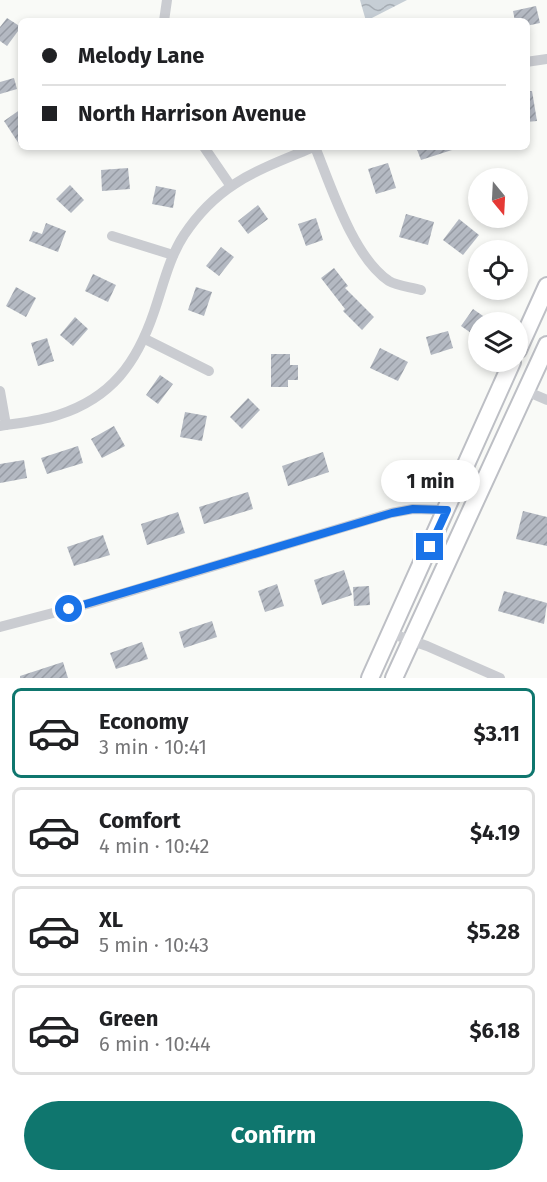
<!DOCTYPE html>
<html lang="en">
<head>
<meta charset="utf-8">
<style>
  :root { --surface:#fff; --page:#f2f2f2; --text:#202124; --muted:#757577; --line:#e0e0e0; --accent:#0f766e }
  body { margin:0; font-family:"Fira Sans",sans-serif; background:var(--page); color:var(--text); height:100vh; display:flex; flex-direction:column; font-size:22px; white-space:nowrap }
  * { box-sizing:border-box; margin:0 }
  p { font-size:20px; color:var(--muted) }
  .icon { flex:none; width:33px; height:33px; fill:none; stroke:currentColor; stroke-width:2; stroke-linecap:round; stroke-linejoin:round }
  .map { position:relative; height:678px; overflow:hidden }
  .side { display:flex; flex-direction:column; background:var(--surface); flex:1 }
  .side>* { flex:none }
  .guide { position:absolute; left:18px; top:18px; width:512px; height:132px; border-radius:9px; box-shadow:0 3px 9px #0003; display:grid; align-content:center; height:132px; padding:0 24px; background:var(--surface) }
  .needle { width:39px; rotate:162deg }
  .fabs { position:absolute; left:468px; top:168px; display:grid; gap:12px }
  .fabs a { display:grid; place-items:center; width:60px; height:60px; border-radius:50%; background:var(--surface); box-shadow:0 3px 9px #0003; font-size:30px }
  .end { position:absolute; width:27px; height:27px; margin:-14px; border:8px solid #1a73e8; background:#fff; box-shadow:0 0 0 3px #fff }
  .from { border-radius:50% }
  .bubble { position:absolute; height:42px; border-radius:21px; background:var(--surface); box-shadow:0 3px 9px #0003; font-size:20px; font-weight:700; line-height:42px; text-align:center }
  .guide b { display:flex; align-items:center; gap:21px; height:57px; font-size:22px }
  .guide b+b { border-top:2px solid var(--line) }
  .guide i { width:15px; height:15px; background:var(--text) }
  ul { padding:10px 0 0; list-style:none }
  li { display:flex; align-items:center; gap:18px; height:90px; margin:0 12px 9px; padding:0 12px; border:3px solid var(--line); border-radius:9px }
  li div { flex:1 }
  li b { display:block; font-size:22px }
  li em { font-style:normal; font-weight:700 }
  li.on { border-color:var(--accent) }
  li>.icon { width:54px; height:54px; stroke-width:1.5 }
  .button { display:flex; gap:12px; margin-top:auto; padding:12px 24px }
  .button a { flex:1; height:69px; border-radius:36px; background:var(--accent); color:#fff; font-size:24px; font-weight:700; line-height:69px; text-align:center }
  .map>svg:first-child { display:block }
  .water { fill:url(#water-waves) }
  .building { fill:url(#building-hatch) }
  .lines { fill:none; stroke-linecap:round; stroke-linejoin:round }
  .primary-casing { stroke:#bdbfc5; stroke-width:20 }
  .street { stroke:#caccd1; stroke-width:10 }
  .primary { stroke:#fff; stroke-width:16 }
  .route { stroke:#1a73e8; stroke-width:8 }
</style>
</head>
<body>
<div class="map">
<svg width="547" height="678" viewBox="0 0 547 678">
  <defs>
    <pattern id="water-waves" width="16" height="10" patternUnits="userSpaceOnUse" patternTransform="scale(1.5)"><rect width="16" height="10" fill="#c6ced5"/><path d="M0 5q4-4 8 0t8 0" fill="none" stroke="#a5acb3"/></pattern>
    <pattern id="building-hatch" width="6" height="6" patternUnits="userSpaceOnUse" patternTransform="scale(1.5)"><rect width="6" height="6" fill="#b4b9c2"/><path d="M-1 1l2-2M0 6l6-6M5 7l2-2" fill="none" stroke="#969ba4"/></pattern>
  </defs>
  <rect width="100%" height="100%" fill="#f9faf7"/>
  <polygon class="water" points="360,0 407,0 366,21"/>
  <g class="building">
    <polygon points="536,6 540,23 526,26 526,21 515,21 513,11"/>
    <polygon points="7,18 21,27 7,46 0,41 0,27"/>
    <polygon points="14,78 17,89 0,94 0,82"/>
    <polygon points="526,91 532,91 537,121 526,122"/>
    <polygon points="21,109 21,147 4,121"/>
    <polygon points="416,147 455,147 455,149 421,160"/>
    <polygon points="388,163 396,188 376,194 368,169"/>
    <polygon points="128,168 130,189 102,191 101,170"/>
    <polygon points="70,185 84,200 71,213 56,199"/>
    <polygon points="156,186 176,190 173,208 152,204"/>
    <polygon points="258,205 268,219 248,234 238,221"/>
    <polygon points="406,214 434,222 428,245 399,237"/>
    <polygon points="316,218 323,240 306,246 298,224"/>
    <polygon points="459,219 479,235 463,255 443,240"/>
    <polygon points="46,223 66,231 58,252 29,241 33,231 42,234"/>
    <polygon points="221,247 234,257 219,276 206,266"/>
    <polygon points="334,268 348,286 345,288 374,317 362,330 343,311 345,309 321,278"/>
    <polygon points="93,274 116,285 108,302 85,291"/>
    <polygon points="16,287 36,298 26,317 6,306"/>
    <polygon points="196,287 212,292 204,316 188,310"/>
    <polygon points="473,309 486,318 483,322 478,322 478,329 474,335 461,326"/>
    <polygon points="75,317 88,329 73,346 60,335"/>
    <polygon points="448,331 453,348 431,355 426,337"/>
    <polygon points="47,338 54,361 38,366 31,343"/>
    <polygon points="380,348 408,362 398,381 370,368"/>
    <polygon points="271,354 290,354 290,365 298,365 298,380 288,380 288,387 271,387"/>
    <polygon points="160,375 173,384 158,404 146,395"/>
    <polygon points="248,398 260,410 242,429 230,417"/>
    <polygon points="185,412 207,416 202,441 180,437"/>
    <polygon points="114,426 125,446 102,458 91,439"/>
    <polygon points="78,446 83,463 47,474 41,458"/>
    <polygon points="323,452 329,472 288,486 282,466"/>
    <polygon points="24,460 27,478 0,483 0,464"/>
    <polygon points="248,492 253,509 204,524 199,507"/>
    <polygon points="523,511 547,517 547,546 516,539"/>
    <polygon points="178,512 185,533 147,545 141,524"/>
    <polygon points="103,535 110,555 74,566 67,547"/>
    <polygon points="344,570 352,595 322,605 314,580"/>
    <polygon points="277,584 284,606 265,612 258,591"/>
    <polygon points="369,586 370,605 354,606 353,587"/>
    <polygon points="504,591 547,603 544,624 498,611"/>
    <polygon points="212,621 217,637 184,648 179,632"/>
    <polygon points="142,642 148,659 116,669 110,653"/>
    <polygon points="63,662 68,678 20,678 20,676"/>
  </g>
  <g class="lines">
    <g class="primary-casing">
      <g id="primary">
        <polyline points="518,350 547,286"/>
        <polyline points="370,678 512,362"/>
        <polyline points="394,678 547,345"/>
      </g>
    </g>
    <g class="street">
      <polyline points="164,21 167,0"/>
      <polyline points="526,62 547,59"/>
      <polyline points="204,147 230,185"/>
      <path d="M315 147C331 186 353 257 389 281 397 286 411 287 421 290"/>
      <polyline points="112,236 173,255"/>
      <polyline points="145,339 209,371"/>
      <polyline points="0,391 6,425"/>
      <polyline points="526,391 547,400"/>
      <path d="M0 426C19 423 40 421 58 415 112 398 137 362 154 312 163 286 169 258 184 235 219 182 259 170 314 147"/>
      <polyline points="0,627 91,603 391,513 413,509 446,510"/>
      <polyline points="390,633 427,646 500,678"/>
    </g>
    <use href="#primary" class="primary"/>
  </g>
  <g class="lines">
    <polyline class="route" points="69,609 392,513 413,509 447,510 430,547"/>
  </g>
</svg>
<div class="fabs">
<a><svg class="needle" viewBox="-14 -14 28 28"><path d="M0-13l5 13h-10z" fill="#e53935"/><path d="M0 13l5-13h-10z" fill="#757577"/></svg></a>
<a><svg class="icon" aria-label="locate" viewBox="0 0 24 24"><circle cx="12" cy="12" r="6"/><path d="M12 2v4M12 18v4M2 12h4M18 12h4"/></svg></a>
<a><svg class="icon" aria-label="layers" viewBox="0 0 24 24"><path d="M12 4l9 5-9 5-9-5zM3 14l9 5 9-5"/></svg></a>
</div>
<i class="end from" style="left:69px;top:609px"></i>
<i class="end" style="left:430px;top:547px"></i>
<div class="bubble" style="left:381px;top:460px;width:99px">1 min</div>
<div class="guide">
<b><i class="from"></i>Melody Lane</b>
<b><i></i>North Harrison Avenue</b>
</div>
</div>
<section class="side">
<ul>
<li class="on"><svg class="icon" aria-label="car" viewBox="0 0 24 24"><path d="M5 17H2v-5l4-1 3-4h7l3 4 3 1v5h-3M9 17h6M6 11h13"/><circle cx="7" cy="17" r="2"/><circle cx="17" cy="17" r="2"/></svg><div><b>Economy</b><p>3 min · 10:41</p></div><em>$3.11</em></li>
<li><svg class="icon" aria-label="car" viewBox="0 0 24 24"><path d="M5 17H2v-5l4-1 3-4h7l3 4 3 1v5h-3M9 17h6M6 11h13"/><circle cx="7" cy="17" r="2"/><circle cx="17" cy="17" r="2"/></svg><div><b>Comfort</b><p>4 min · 10:42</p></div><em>$4.19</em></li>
<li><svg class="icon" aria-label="car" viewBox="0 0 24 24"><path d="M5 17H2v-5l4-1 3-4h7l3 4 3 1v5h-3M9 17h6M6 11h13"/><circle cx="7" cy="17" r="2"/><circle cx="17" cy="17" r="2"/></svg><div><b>XL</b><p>5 min · 10:43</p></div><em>$5.28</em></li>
<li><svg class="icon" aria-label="car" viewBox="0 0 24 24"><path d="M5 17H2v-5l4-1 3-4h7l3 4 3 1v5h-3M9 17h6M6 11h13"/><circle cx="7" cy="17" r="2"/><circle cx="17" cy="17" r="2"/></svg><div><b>Green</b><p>6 min · 10:44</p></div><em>$6.18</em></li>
</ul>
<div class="button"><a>Confirm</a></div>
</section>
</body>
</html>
